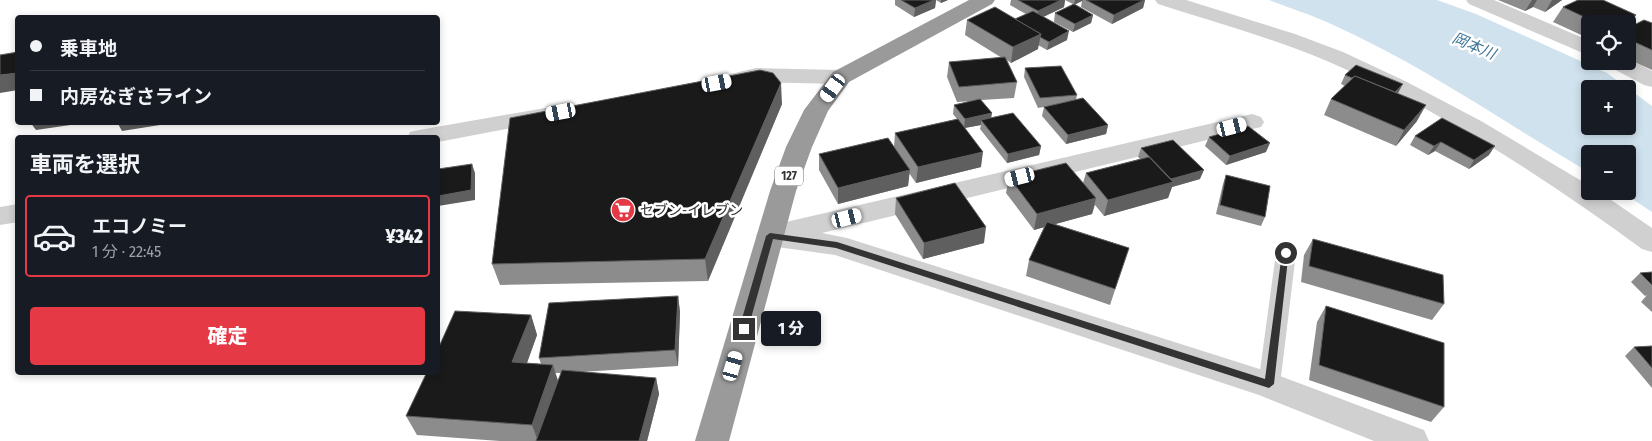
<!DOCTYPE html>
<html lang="ja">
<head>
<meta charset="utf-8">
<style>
  :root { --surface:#171b24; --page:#242831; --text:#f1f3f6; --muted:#9ea1a6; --line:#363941; --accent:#e63946 }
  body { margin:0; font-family:"Fira Sans Condensed","Noto Sans JP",sans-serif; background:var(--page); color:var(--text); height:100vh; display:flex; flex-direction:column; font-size:19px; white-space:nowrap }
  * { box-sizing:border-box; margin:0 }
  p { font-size:16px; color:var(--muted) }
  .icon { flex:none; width:28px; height:28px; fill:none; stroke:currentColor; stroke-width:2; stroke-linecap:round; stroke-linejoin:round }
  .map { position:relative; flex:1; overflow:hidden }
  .drawer { position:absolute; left:15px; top:135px; width:425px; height:240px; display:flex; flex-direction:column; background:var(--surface); border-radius:5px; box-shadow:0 2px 8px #0003 }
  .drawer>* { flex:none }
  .hud { position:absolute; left:15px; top:15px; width:425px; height:110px; border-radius:5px; box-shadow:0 2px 8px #0003; display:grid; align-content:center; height:110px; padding:0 15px; background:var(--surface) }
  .tools { position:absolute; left:1581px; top:15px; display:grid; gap:10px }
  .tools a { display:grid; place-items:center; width:55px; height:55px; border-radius:5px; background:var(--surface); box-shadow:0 2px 8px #0003; font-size:25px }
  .end { position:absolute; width:22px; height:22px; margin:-11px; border:6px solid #333; background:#fff; box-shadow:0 0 0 2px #fff }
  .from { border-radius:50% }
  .bubble { position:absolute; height:35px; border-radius:5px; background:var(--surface); box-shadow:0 2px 8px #0003; font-size:16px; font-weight:800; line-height:35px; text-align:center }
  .car { position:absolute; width:15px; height:30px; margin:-15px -8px; border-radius:6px; box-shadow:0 0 4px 1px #0007; background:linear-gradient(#fff 24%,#345 0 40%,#fff 0 76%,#345 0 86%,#fff 0) }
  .hud b { display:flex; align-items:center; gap:18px; height:48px; font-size:19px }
  .hud b+b { border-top:1px solid var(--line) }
  .hud i { width:12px; height:12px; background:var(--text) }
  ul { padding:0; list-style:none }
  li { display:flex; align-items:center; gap:15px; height:82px; margin:0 10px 8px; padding:0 5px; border:2px solid var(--line); border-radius:5px }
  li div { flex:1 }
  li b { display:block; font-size:19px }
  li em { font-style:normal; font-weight:800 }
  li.selected { border-color:var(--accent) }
  li>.icon { width:45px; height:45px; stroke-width:1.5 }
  h2 { padding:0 15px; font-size:22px; line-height:60px }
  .action { display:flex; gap:10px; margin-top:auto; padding:10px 15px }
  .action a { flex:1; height:58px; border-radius:5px; background:var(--accent); color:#fff; font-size:20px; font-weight:800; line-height:58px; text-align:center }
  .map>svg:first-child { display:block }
  .water { fill:#cfe2ee; fill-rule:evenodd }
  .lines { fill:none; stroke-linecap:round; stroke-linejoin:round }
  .lane { fill:#d0d0d0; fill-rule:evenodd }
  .street { fill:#d0d0d0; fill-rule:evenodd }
  .highway { fill:#9a9a9a; fill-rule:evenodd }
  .wall { fill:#8c8c8c; fill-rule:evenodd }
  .shaded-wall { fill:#5f5f5f }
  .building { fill:#1a1a1a; stroke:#5f5f5f }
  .route { fill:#333 }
  .labels { text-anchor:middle; stroke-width:5; stroke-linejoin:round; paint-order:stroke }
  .shield { fill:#fff; stroke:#707070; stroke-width:1 }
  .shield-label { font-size:12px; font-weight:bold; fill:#333 }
  .poi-label { font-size:14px; fill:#333; stroke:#fff; text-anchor:start }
  .water-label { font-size:15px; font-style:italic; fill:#3f7597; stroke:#fff }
</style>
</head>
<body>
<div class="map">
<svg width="1652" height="441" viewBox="0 0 1652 441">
  <rect width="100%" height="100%" fill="#fff"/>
  <path class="water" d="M1269 0H1437L1476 14 1607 73 1652 106V212L1620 191H1628V154H1590V173C1504 122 1421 64 1329 23 1310 14 1289 8 1269 0ZM1590 89H1628V126H1590Z"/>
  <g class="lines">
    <polygon class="lane" points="1286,246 1293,248 1296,253 1280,385 1277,391 1269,394 1261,391 1258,385 1276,253 1279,248"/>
    <g class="street">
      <path d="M1155 0H1186L1295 34 1343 52 1405 81 1481 121 1590 186V191H1598L1652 228V252L1642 249C1544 177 1439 109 1327 61 1272 38 1214 22 1158 4Z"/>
      <polygon points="1466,0 1494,0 1590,41 1590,56 1469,4"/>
      <polygon points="1628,58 1652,71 1652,87 1644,85 1608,66 1605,61 1628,61"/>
      <polygon points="756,68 841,70 849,72 853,77 849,82 841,84 756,82 738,86 730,84 726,79 730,74"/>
      <polygon points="545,108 554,110 557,115 554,120 438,142 438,138 407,138 410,132 419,130"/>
      <path d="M1252 114 1261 117 1264 122 1261 127 822 233 847 238 1269 372 1424 430 1429 441H1374L1259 395 835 255 770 246 760 243 756 236 760 229C770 226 777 225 786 222Z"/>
      <polygon points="18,204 18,222 0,225 0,207"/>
    </g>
    <polygon class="highway" points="969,0 995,0 992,4 849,82 828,111 812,147 796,191 729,441 695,441 770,191 786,147 804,110 833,72"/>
  </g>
  <g class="wall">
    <polygon points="894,0 948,0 941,3 936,0 935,8 914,17 895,5 895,0"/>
    <polygon points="1011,0 1145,0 1143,8 1112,24 1081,7 1082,1 1075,4 1093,15 1091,23 1073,32 1054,22 1055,13 1073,4 1065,0 1064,7 1043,17 1067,40 1047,50 1038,45 1038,49 1011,63 1007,60 1017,82 1014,98 981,100 992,113 991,118 1041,146 1039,155 1007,163 980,129 981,125 965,128 981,167 916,183 909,173 908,186 838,204 819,170 819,154 894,147 895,133 957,119 953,114 954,105 973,101 957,102 947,77 949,62 1002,58 965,35 967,20 1015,19 1026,14 1010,5"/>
    <polygon points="1498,0 1562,0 1545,12 1533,7 1525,11"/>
    <polygon points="1563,7 1636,15 1628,28 1628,24 1590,24 1590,39 1553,22"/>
    <polygon points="1652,23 1652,70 1628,59 1628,28"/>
    <polygon points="1025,68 1077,95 1076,100 1108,125 1106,134 1066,144 1042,116 1044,107 1038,108 1024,77"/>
    <polygon points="1345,75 1398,93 1417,121 1396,146 1324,115 1331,99 1345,86 1341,84"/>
    <polygon points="782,104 708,281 500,285 492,264"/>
    <polygon points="1442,118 1489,155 1469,169 1435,151 1428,155 1410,145 1415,136"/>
    <polygon points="1209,137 1266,152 1226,165 1205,146"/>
    <polygon points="1141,148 1200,179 1172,187 1168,198 1104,216 1095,205 1092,214 1055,224 1129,248 1110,305 1026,276 1029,260 1044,227 1034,230 1006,193 1009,177 1083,183 1086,173 1140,159 1138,157"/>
    <polygon points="1226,175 1265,217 1261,226 1216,214 1223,184"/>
    <polygon points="896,198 984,243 923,259 895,214"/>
    <polygon points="1313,239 1444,304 1432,320 1301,282 1304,255"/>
    <polygon points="1652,272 1652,312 1641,302 1647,295 1645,296 1631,282 1640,273"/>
    <path d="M678 296 680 312 678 366 580 372 656 378 659 394 647 441H500L417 435 406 416 531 315 537 335 527 363 541 364 539 358ZM555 373H562L558 381Z"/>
    <polygon points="1326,306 1444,407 1431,422 1309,380 1317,322"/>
    <polygon points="1652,346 1652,388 1625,356 1634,347"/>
  </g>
  <g class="shaded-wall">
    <polygon points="934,0 936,0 935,8 914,17 915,8"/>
    <polygon points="941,0 948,0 941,3"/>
    <polygon points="1061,0 1065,0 1064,7 1037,20 1038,11"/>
    <polygon points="1075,0 1083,0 1082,1 1074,5"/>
    <polygon points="1144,0 1145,0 1143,8 1112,24 1114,15"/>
    <polygon points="1532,0 1537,0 1533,7 1525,11"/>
    <polygon points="1552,0 1562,0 1545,12"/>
    <polygon points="1093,15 1091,23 1073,32 1075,24"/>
    <polygon points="1636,15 1628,28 1628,24 1617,24"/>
    <polygon points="1069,31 1067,40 1047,50 1049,42"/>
    <polygon points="1041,34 1038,49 1011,63 1013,47"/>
    <polygon points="18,73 18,90 0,93 0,75"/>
    <polygon points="781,83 782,104 708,281 705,259"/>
    <polygon points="1403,84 1398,93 1388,103 1393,94"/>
    <polygon points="1426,105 1417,121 1396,146 1404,130"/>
    <polygon points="992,113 990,122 981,120 981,125 964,128 965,119"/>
    <polygon points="30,122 91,122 36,130"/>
    <polygon points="117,122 161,122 160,125 122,131"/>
    <polygon points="1108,125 1106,134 1066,144 1068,135"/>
    <polygon points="1441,142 1435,151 1428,155 1434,146"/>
    <polygon points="1270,143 1266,152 1226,165 1230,156"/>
    <polygon points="1041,146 1039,155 1007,163 1008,154"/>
    <polygon points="1495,146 1489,155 1469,169 1474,160"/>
    <polygon points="983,152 981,167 916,183 918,167"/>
    <polygon points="472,164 475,173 475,200 438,206 438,196"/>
    <polygon points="910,170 908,186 838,204 838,188"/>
    <polygon points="1204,170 1200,179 1172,187 1168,198 1104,216 1108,200 1171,179"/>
    <polygon points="1096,198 1092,214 1034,230 1037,214"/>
    <polygon points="986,227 984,243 923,259 924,243"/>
    <polygon points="678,296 680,312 678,366 675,350"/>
    <polygon points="531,315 537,335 520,382 512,362"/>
    <polygon points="553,365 559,384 538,441 532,425"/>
    <polygon points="656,378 659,394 647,441 639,441"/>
  </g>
  <g class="building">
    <polygon points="901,0 934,0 915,8"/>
    <polygon points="1018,0 1061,0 1038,11"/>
    <polygon points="1086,0 1144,0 1114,15"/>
    <polygon points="1578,0 1603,0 1636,15 1617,24 1599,24 1563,7"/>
    <polygon points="1074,4 1093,15 1075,24 1055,13"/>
    <polygon points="995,7 1041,34 1013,47 967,20"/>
    <polygon points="1033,11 1069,31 1049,42 1040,37 1041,34 1015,19"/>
    <polygon points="1644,20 1652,23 1652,50 1628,39 1628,28"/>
    <polygon points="18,52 18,73 0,75 0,55"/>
    <polygon points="1005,57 1017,82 959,87 949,62"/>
    <polygon points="1356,65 1403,84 1395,92 1355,76 1352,78 1345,75"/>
    <polygon points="1061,66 1077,95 1040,98 1025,68"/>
    <polygon points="760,70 773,73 781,83 705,259 492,264 510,118"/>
    <polygon points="1355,76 1426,105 1404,130 1331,99"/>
    <polygon points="1083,98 1108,125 1068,135 1044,107"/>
    <polygon points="980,99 992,113 965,119 954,105"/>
    <polygon points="1013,113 1041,146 1008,154 981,120"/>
    <polygon points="1442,118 1495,146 1474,160 1441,142 1434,146 1415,136"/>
    <polygon points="958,119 983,152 918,167 895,133"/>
    <polygon points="1248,126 1270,143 1230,156 1209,137"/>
    <polygon points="888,138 910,170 838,188 819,154"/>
    <polygon points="1173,140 1204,170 1171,179 1141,148"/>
    <polygon points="1149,157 1173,182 1108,200 1086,173"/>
    <polygon points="1066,163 1096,198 1037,214 1009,177"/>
    <polygon points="472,164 471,190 438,196 438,169"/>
    <polygon points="1226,175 1270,186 1265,217 1220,205"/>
    <polygon points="955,183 986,227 924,243 896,198"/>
    <polygon points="1047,222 1129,248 1115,289 1029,260"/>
    <polygon points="1313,239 1443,275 1444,304 1309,266"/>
    <polygon points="1652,272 1652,285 1640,273"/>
    <polygon points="678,296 675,350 539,358 549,303"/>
    <polygon points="1326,306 1444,343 1444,407 1319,365"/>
    <polygon points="455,311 531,315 512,362 553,365 532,425 406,416 427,372 438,372 438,349"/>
    <polygon points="1652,346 1652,368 1634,347"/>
    <polygon points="562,370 656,378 639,441 536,441"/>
  </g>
  <polygon class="route" points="770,233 837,242 1265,379 1282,253 1283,250 1289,250 1274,384 1269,388 836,248 773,239 748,329 744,333 739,329 766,236"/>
  <defs>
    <g id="supermarket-disc" transform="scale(1.25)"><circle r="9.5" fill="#e63946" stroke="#fff"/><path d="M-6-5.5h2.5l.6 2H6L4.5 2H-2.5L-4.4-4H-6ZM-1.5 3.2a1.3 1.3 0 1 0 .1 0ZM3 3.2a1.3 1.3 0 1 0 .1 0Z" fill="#fff"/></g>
  </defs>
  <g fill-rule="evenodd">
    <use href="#supermarket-disc" x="623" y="210"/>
  </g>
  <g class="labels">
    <rect class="shield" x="775" y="166.5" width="28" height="19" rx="4"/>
    <g class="shield-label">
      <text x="789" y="180">127</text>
    </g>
    <g class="poi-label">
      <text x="640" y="215">セブン-イレブン</text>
    </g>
    <g class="water-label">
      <text transform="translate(1474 46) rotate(23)" y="5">岡本川</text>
    </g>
  </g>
</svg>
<div class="tools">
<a><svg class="icon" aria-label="locate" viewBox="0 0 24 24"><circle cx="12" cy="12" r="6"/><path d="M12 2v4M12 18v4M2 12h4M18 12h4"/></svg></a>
<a>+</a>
<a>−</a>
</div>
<i class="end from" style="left:1286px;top:253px"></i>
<i class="end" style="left:744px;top:329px"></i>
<div class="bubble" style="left:761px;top:311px;width:60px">1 分</div>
<i class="car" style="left:717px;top:83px;rotate:79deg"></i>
<i class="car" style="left:833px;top:88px;rotate:216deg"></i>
<i class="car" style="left:561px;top:112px;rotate:259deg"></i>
<i class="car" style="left:1232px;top:127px;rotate:76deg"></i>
<i class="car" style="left:1020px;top:177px;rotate:256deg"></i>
<i class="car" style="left:847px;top:218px;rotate:76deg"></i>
<i class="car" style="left:733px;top:366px;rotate:16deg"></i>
<div class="hud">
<b><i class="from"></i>乗車地</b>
<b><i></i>内房なぎさライン</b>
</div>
<section class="drawer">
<h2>車両を選択</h2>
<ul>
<li class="selected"><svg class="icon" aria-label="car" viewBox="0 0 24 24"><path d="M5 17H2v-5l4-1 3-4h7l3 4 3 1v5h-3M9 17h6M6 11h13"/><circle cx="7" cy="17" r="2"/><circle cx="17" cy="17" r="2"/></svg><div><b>エコノミー</b><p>1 分 · 22:45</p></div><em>¥342</em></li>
</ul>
<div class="action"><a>確定</a></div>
</section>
</div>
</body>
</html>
